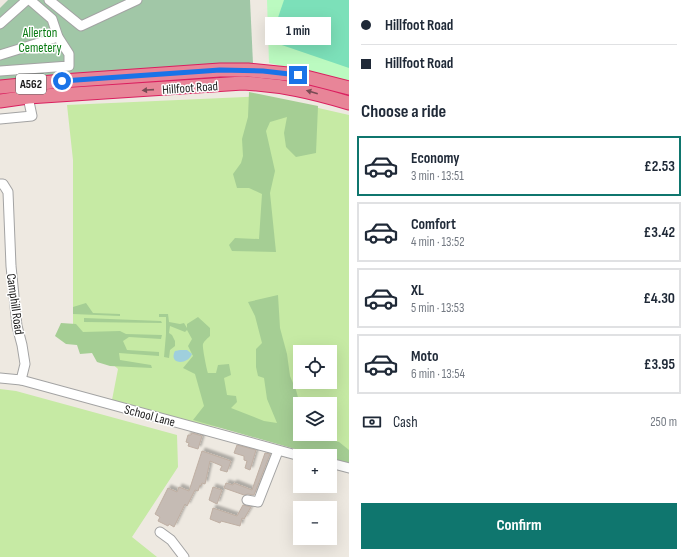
<!DOCTYPE html>
<html lang="en">
<head>
<meta charset="utf-8">
<style>
  :root { --surface:#fff; --page:#f2f2f3; --text:#1f2937; --muted:#747a83; --line:#e0e1e3; --accent:#0f766e }
  body { margin:0; font-family:"Sofia Sans Condensed",sans-serif; background:var(--page); color:var(--text); height:100vh; display:flex; flex-direction:column; font-size:15px; white-space:nowrap }
  * { box-sizing:border-box; margin:0 }
  p { font-size:13px; color:var(--muted) }
  .icon { flex:none; width:22px; height:22px; fill:none; stroke:currentColor; stroke-width:2; stroke-linecap:round; stroke-linejoin:round }
  .map { position:relative; flex:1; overflow:hidden }
  .sheet { display:flex; flex-direction:column; background:var(--surface); width:340px }
  .sheet>* { flex:none }
  .guide { display:grid; align-content:center; height:88px; padding:0 12px; background:var(--surface) }
  .buttons { position:absolute; left:293px; top:345px; display:grid; gap:8px }
  .buttons a { display:grid; place-items:center; width:44px; height:44px; border-radius:0px; background:var(--surface); box-shadow:0 4px 16px #0002; font-size:20px }
  .end { position:absolute; width:18px; height:18px; margin:-9px; border:5px solid #1a73e8; background:#fff; box-shadow:0 0 0 2px #fff }
  .from { border-radius:50% }
  .bubble { position:absolute; height:28px; border-radius:0px; background:var(--surface); box-shadow:0 4px 16px #0002; font-size:13px; font-weight:700; line-height:28px; text-align:center }
  .guide b { display:flex; align-items:center; gap:14px; height:38px; font-size:15px }
  .guide b+b { border-top:1px solid var(--line) }
  .guide i { width:10px; height:10px; background:var(--text) }
  ul { padding:0; list-style:none }
  li { display:flex; align-items:center; gap:12px; height:60px; margin:0 8px 6px; padding:0 4px; border:2px solid var(--line); border-radius:0px }
  li div { flex:1 }
  li b { display:block; font-size:15px }
  li em { font-style:normal; font-weight:700 }
  li.selected { border-color:var(--accent) }
  li>.icon { width:36px; height:36px; stroke-width:1.5 }
  h2 { padding:0 12px; font-size:18px; line-height:48px }
  .pay { display:flex; align-items:center; gap:10px; height:44px; padding:0 12px; font-size:15px }
  .pay p { margin-inline-start:auto }
  .cta { display:flex; gap:8px; margin-top:auto; padding:8px 12px }
  .cta a { flex:1; height:46px; border-radius:0px; background:var(--accent); color:#fff; font-size:16px; font-weight:700; line-height:46px; text-align:center }
  main { display:flex; flex:1; min-height:0 }
  .map>svg:first-child { display:block }
  .grass { fill:#c6eaa4; fill-rule:evenodd }
  .forest { fill:#a5ce94 }
  .cemetery { fill:#a1c7a7 }
  .park { fill:#bbfac0 }
  .pitch { fill:#7ce0b9 }
  .water { fill:#9fcfdd }
  .building { fill:#c5bbb4; stroke:#bfafa3; filter:url(#shadow) }
  .lines { fill:none; stroke-linecap:round; stroke-linejoin:round }
  .minor-casing { stroke:#a3a3a3; stroke-width:11 }
  .highway-casing { stroke:#da1f5f; stroke-width:15 }
  .minor { stroke:#fff; stroke-width:9 }
  .highway { stroke:#e88598; stroke-width:13 }
  .oneway { fill:#784b54 }
  .route { stroke:#1a73e8; stroke-width:5 }
  .labels { text-anchor:middle; stroke-width:3; stroke-linejoin:round; paint-order:stroke }
  .shield { fill:#fff; stroke:#606060; stroke-width:1 }
  .shield-label { font-size:12px; font-weight:bold; fill:#1c1c1c }
  .park-label { font-size:13px; fill:#087b12; stroke:#fff }
  .street-label { font-size:13px; fill:#1c1c1c; stroke:#fff }
</style>
</head>
<body>
<main>
<div class="map">
<svg width="349" height="557" viewBox="0 0 349 557">
  <defs>
    <filter id="shadow"><feDropShadow dx="3" dy="-3" stdDeviation="1" flood-color="#0004"/></filter>
  </defs>
  <rect width="100%" height="100%" fill="#eee9e1"/>
  <g class="grass">
    <path d="M266 96 349 115V461L222 428 155 415 112 400 118 369 73 329V160L67 105ZM300 352H330V382H300ZM300 404H330V434H300Z"/>
    <polygon points="0,389 16,391 177,435 178,467 132,537 157,557 0,557"/>
  </g>
  <g class="forest">
    <polygon points="249,92 318,106 316,153 296,157 286,147 284,133 287,117 270,122 266,131 275,171 270,193 276,252 232,251 229,245 235,238 259,239 262,194 249,188 237,188 233,174 241,163 243,156 242,139 248,117"/>
    <path d="M278 295 280 328 287 354 290 376 296 390 300 405V434H316L321 437 339 442 349 450V463L330 458V456L316 455 193 420 204 406 195 374 183 368 193 356 188 346 192 339 187 330 185 332 170 326 169 333 172 335 175 341V346L170 350 169 358 164 357 166 334V317H159V314H168L169 322 180 324 184 323 187 328V324L198 317 210 328V336C208 338 204 341 203 344 202 347 207 371 208 373H216L218 365 229 364 231 375 224 378 227 395 236 396 237 402 231 408 264 421 277 423 267 399 264 378 258 376 256 367V349L262 343 255 316 248 302Z"/>
    <polygon points="86,303 93,313 120,314 120,316 73,314 73,307"/>
    <polygon points="84,318 161,321 162,323 84,322"/>
    <polygon points="61,323 76,324 83,332 120,331 126,334 162,335 161,339 129,337 123,341 127,350 159,352 159,356 119,353 120,360 151,365 152,368 110,366 97,362 92,353 80,354 77,345 66,344 55,336"/>
  </g>
  <polygon class="cemetery" points="8,0 250,0 253,64 0,81 0,8"/>
  <polygon class="park" points="267,0 349,0 349,82 269,63"/>
  <polygon class="pitch" points="284,0 349,0 349,68 270,41"/>
  <path class="water" d="M180 350H187L192 354C187 366 168 364 175 351Z"/>
  <g class="building">
    <polygon points="192,433 202,436 198,449 188,446 189,443 186,442 188,435 191,435"/>
    <polygon points="237,445 256,450 250,470 245,468 247,461 244,460 244,456 234,453"/>
    <polygon points="202,451 231,461 227,472 220,470 222,466 210,461 205,484 202,483 201,486 200,485 198,491 195,490 187,506 185,504 174,527 169,524 168,526 158,521 160,517 155,514 168,488 177,492 179,487 189,491"/>
    <polygon points="265,453 270,454 254,495 248,494 244,495 224,488 226,483 233,485 234,483 252,490"/>
    <polygon points="213,487 222,490 217,504 209,500"/>
    <polygon points="243,505 251,507 244,519 242,518 240,526 221,521 220,523 210,519 213,508 237,516"/>
  </g>
  <g class="lines">
    <g class="minor-casing">
      <g id="minor">
        <polyline points="49,0 81,26 137,0"/>
        <polyline points="0,24 27,0"/>
        <polyline points="0,55 58,37"/>
        <polyline points="0,71 69,66 69,54 58,37 52,19 30,0"/>
        <polyline points="0,119 32,116 28,97"/>
        <polyline points="0,184 3,184 8,192 11,266 17,326 22,345 25,364 21,380"/>
        <polyline points="0,378 21,380 300,456"/>
        <polyline points="330,463 349,468"/>
        <polyline points="247,500 258,502 278,451"/>
        <polyline points="160,532 171,540 184,557"/>
      </g>
    </g>
    <g class="highway-casing">
      <g id="highway">
        <polyline points="0,87 62,81 220,70 248,70 298,75 349,88"/>
        <path d="M0 101 28 97 243 83C282 85 312 92 349 103"/>
      </g>
    </g>
    <use href="#minor" class="minor"/>
    <use href="#highway" class="highway"/>
  </g>
  <defs><path id="oneway-solid" d="M-6-.8H1V-3.2L6.5 0L1 3.2V.8H-6Z"/></defs>
  <g class="oneway">
    <use href="#oneway-solid" transform="translate(148 90) rotate(176)"/>
    <use href="#oneway-solid" transform="translate(312 92) rotate(-164)"/>
  </g>
  <g class="lines">
    <polyline class="route" points="62,81 220,70 263,71 298,75"/>
  </g>
  <g class="labels">
    <rect class="shield" x="16" y="74" width="30" height="20" rx="3"/>
    <g class="shield-label">
      <text x="31" y="88">A562</text>
    </g>
    <g class="park-label">
      <text x="40" y="37">Allerton<tspan x="40" dy="15">Cemetery</tspan></text>
    </g>
    <g class="street-label">
      <text transform="translate(190 87) rotate(-4)" y="5">Hillfoot Road</text>
      <text transform="translate(16 304) rotate(82)" y="5">Camphill Road</text>
      <text transform="translate(150 415) rotate(15)" y="5">School Lane</text>
    </g>
  </g>
</svg>
<div class="buttons">
<a><svg class="icon" aria-label="locate" viewBox="0 0 24 24"><circle cx="12" cy="12" r="6"/><path d="M12 2v4M12 18v4M2 12h4M18 12h4"/></svg></a>
<a><svg class="icon" aria-label="layers" viewBox="0 0 24 24"><path d="M12 4l9 5-9 5-9-5zM3 14l9 5 9-5"/></svg></a>
<a>+</a>
<a>−</a>
</div>
<i class="end from" style="left:62px;top:81px"></i>
<i class="end" style="left:298px;top:75px"></i>
<div class="bubble" style="left:265px;top:17px;width:66px">1 min</div>
</div>
<section class="sheet">
<div class="guide">
<b><i class="from"></i>Hillfoot Road</b>
<b><i></i>Hillfoot Road</b>
</div>
<h2>Choose a ride</h2>
<ul>
<li class="selected"><svg class="icon" aria-label="car" viewBox="0 0 24 24"><path d="M5 17H2v-5l4-1 3-4h7l3 4 3 1v5h-3M9 17h6M6 11h13"/><circle cx="7" cy="17" r="2"/><circle cx="17" cy="17" r="2"/></svg><div><b>Economy</b><p>3 min · 13:51</p></div><em>£2.53</em></li>
<li><svg class="icon" aria-label="car" viewBox="0 0 24 24"><path d="M5 17H2v-5l4-1 3-4h7l3 4 3 1v5h-3M9 17h6M6 11h13"/><circle cx="7" cy="17" r="2"/><circle cx="17" cy="17" r="2"/></svg><div><b>Comfort</b><p>4 min · 13:52</p></div><em>£3.42</em></li>
<li><svg class="icon" aria-label="car" viewBox="0 0 24 24"><path d="M5 17H2v-5l4-1 3-4h7l3 4 3 1v5h-3M9 17h6M6 11h13"/><circle cx="7" cy="17" r="2"/><circle cx="17" cy="17" r="2"/></svg><div><b>XL</b><p>5 min · 13:53</p></div><em>£4.30</em></li>
<li><svg class="icon" aria-label="car" viewBox="0 0 24 24"><path d="M5 17H2v-5l4-1 3-4h7l3 4 3 1v5h-3M9 17h6M6 11h13"/><circle cx="7" cy="17" r="2"/><circle cx="17" cy="17" r="2"/></svg><div><b>Moto</b><p>6 min · 13:54</p></div><em>£3.95</em></li>
</ul>
<div class="pay"><svg class="icon" aria-label="cash" viewBox="0 0 24 24"><path d="M3 7h18v10H3z"/><circle cx="12" cy="12" r="2"/></svg>Cash<p>250 m</p></div>
<div class="cta"><a>Confirm</a></div>
</section>
</main>
</body>
</html>
